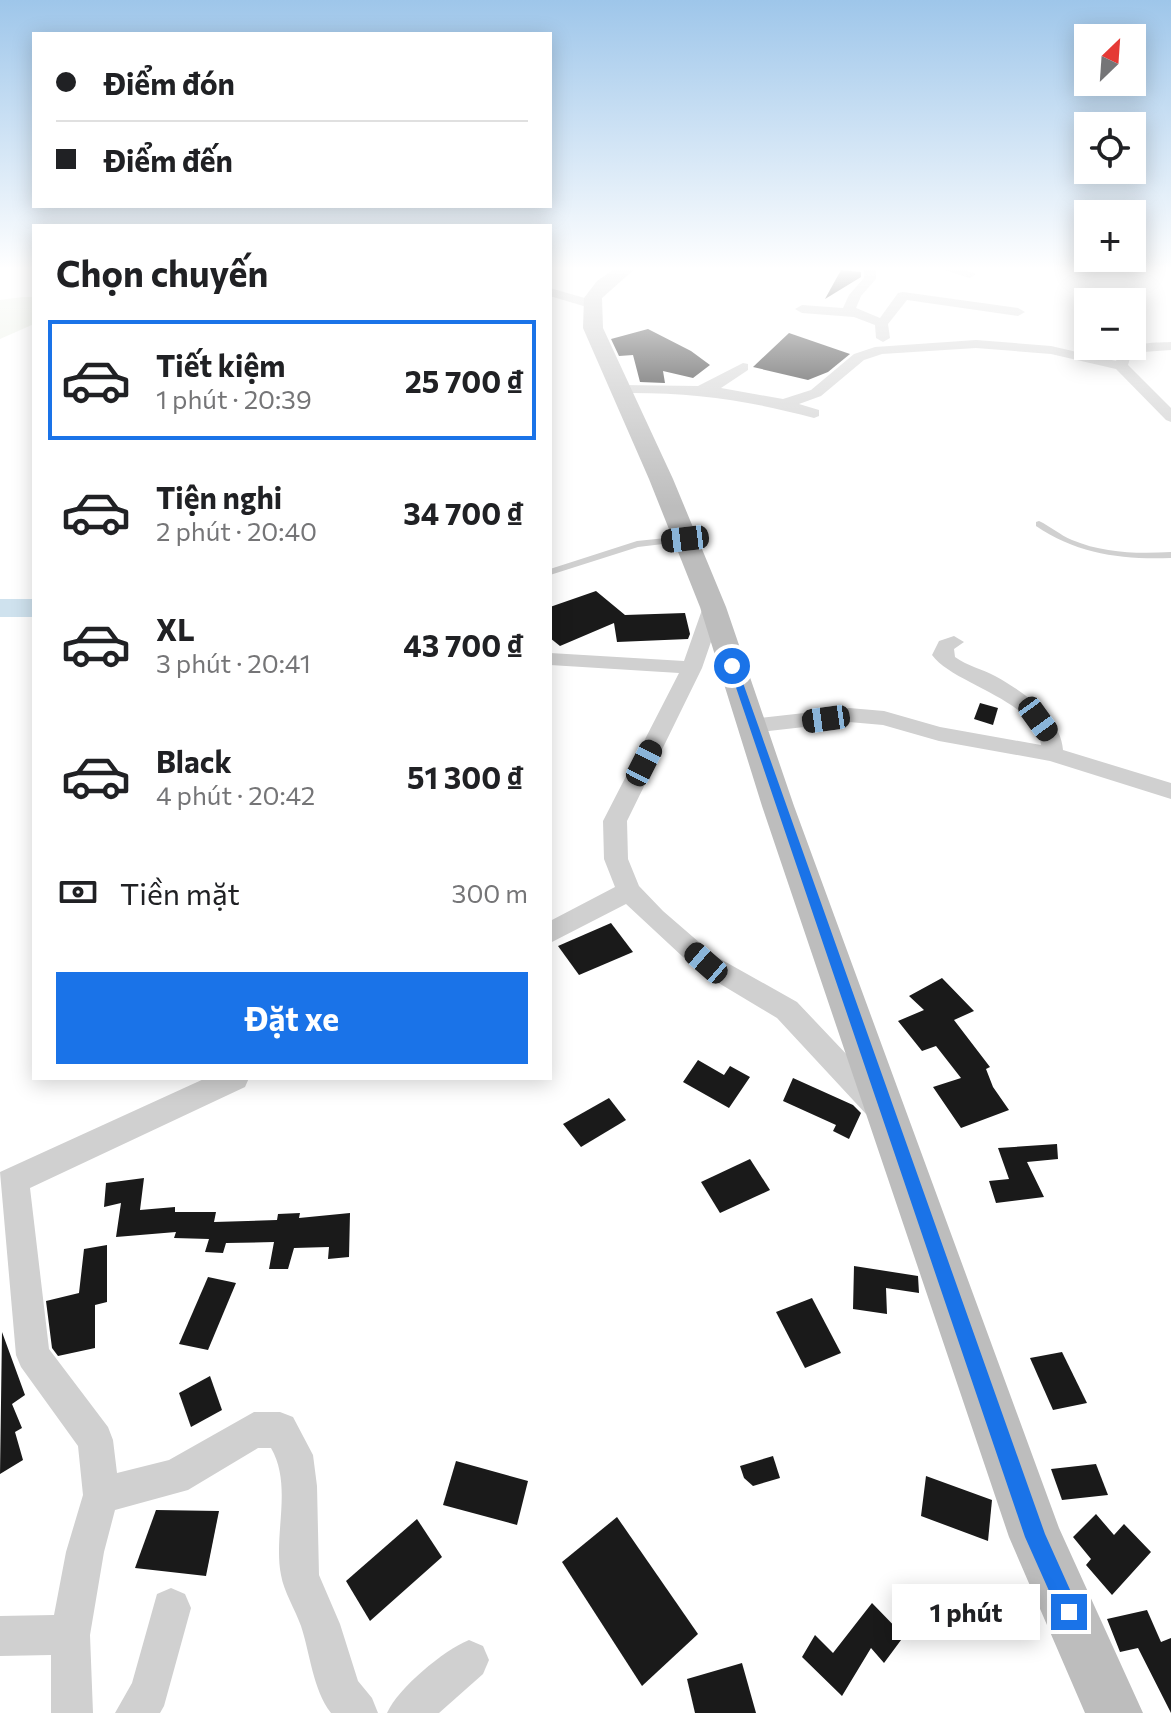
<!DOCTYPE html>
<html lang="vi">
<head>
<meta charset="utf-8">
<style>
  :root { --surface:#fff; --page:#f6f6f6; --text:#202124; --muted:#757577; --line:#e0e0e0; --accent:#1a73e8 }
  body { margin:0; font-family:Commissioner,sans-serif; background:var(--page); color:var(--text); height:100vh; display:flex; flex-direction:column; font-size:30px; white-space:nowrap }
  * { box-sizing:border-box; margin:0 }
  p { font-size:26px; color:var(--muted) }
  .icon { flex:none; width:44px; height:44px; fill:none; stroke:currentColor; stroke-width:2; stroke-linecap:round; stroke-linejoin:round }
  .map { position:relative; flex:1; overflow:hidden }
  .sheet { position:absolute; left:32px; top:224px; width:520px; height:856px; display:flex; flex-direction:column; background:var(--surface); border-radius:0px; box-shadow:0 4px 20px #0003 }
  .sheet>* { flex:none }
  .banner { position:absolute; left:32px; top:32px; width:520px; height:176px; border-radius:0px; box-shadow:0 4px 20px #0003; display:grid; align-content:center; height:176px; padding:0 24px; background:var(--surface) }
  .needle { width:52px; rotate:25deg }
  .tools { position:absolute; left:1074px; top:24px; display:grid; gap:16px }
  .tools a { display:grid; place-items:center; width:72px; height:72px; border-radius:0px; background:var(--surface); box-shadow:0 4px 20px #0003; font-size:40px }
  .end { position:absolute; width:36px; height:36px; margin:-18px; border:10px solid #1a73e8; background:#fff; box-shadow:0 0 0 4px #fff }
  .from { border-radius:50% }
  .bubble { position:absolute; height:56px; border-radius:0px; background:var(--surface); box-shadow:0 4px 20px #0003; font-size:26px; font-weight:700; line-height:56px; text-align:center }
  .car { position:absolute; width:24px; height:48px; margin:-24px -12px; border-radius:10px; box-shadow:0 0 6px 2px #0007; background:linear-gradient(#222 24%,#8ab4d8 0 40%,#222 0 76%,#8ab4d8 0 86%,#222 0) }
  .banner b { display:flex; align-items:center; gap:28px; height:76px; font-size:30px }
  .banner b+b { border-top:2px solid var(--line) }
  .banner i { width:20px; height:20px; background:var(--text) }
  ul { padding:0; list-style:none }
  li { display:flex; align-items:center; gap:24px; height:120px; margin:0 16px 12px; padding:0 8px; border:4px solid transparent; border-radius:0px }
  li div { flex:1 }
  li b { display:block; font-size:30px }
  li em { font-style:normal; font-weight:700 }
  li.selected { border-color:var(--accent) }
  li>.icon { width:72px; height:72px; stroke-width:1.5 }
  h2 { padding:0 24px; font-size:36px; line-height:96px }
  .pay { display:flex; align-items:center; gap:20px; height:88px; padding:0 24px; font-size:30px }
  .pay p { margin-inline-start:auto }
  .cta { display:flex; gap:16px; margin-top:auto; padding:16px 24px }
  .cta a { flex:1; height:92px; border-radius:0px; background:var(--accent); color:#fff; font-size:32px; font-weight:700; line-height:92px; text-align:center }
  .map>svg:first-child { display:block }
  .green { fill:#e6ecdf }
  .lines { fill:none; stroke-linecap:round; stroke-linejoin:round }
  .river { fill:#cfe2ee; fill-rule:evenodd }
  .building { fill:#1a1a1a }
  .lane { fill:#d0d0d0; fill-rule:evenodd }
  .street { fill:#d0d0d0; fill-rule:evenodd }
  .secondary { fill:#bdbdbd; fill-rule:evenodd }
  .route { fill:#1a73e8 }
</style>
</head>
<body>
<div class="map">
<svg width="1171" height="1713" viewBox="0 0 1171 1713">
  <rect width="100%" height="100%" fill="#fff"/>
  <polygon class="green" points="23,297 34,297 34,324 0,339 0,300"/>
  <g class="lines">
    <rect class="river" x="0" y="599" width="34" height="18"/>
  </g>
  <g class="building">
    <polygon points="841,270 861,272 861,277 825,299"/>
    <polygon points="648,329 691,351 710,365 693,378 663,371 665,383 640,382 633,355 619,356 611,339"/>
    <polygon points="789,333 850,354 828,372 808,380 753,367"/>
    <polygon points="596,591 625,615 685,613 690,634 688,639 617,642 614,623 560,646 550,638 550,607"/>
    <polygon points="980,703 998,708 993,725 974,719"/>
    <polygon points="611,923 633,952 579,975 558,946"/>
    <polygon points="942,978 974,1011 954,1020 990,1067 986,1069 993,1087 1009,1110 961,1128 933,1087 961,1078 936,1046 922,1051 898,1021 924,1010 909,996"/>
    <polygon points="698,1060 724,1075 730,1066 750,1077 729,1108 683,1082"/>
    <polygon points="793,1078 853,1105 861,1113 849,1139 833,1131 836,1125 783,1101"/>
    <polygon points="609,1098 626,1120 581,1147 563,1124"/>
    <polygon points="1057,1144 1058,1159 1027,1162 1044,1197 996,1203 989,1181 1009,1179 998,1148"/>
    <polygon points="750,1159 770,1190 720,1213 701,1182"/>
    <polygon points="144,1178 140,1210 175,1207 175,1212 216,1212 214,1222 277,1220 278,1214 300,1213 299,1218 350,1213 349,1257 328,1259 329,1247 294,1248 288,1269 269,1269 274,1242 226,1243 223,1253 205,1252 209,1239 174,1238 176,1232 116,1237 121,1203 104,1207 106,1183"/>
    <polygon points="107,1245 107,1302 95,1305 95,1348 58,1356 52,1348 46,1301 79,1293 84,1249"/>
    <polygon points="854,1266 918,1276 919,1293 886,1288 887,1314 853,1309"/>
    <polygon points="208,1277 236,1283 208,1350 179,1344"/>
    <polygon points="812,1298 841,1353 805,1368 776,1312"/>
    <polygon points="2,1332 25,1395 12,1404 22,1428 15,1432 23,1460 0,1474"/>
    <polygon points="1062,1352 1087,1403 1053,1410 1030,1358"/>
    <polygon points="210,1376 222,1410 191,1427 179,1393"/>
    <polygon points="773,1456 780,1478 753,1486 744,1478 740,1466"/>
    <polygon points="456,1461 528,1481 517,1525 443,1505"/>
    <polygon points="1096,1464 1108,1495 1062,1500 1051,1469"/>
    <polygon points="926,1476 992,1500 988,1541 921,1516"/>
    <polygon points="156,1510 219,1511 206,1576 135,1568"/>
    <polygon points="1096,1514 1114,1535 1124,1524 1151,1552 1112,1595 1086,1565 1091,1559 1073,1537"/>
    <polygon points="617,1517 698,1634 642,1686 562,1562"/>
    <polygon points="417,1519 442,1557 370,1621 346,1581"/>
    <polygon points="872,1603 904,1636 884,1663 871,1648 842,1696 802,1657 815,1635 833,1653"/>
    <polygon points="1147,1610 1161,1642 1171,1638 1171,1713 1138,1648 1120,1652 1107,1619"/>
    <polygon points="742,1663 756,1713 695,1713 687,1679"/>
  </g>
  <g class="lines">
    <g class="lane">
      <path d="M1039 521C1050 526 1060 535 1072 540 1103 553 1137 554 1171 552V558C1123 560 1077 554 1036 526V522Z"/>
      <polygon points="685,536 689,539 688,541 638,547 550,575 550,569 637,541"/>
    </g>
    <g class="street">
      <polygon points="864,267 876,267 876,279 861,296 856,308 880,318 898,293 903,292 1018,308 1025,312 1018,316 907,300 888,324 890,338 883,342 876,338 875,325 854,317 802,313 795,309 802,305 843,308 849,295 864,278"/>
      <polygon points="934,267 957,267 976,274 970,278"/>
      <polygon points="550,288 595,301 596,304 590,308 550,296"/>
      <path d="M976 340 1051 346 1116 361C1124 341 1153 343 1171 342V350L1143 352 1130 358 1128 365 1171 408V422L1166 420 1116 369 1051 354 976 348 882 354 864 360 821 396 799 404 819 410V416L814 418C747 400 691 392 621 393L614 389 621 385 698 386 743 363 748 364V370L721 388 783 399 811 390 854 354 875 347Z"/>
      <polygon points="713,601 723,607 702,668 627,821 628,859 639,886 663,911 715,956 797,1002 886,1096 890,1105 886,1114 876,1118 866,1114 777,1018 697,970 626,904 550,943 550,921 615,887 604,859 603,821 679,673 550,665 550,653 684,661 703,607"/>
      <path d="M954 636 964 642 954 649 955 657C967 666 982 669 995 676 1022 691 1061 717 1063 750L1171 783V799L1050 761 939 741 883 725 849 722 751 733 740 726 751 719 849 708 884 711 940 727 1041 745C1037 700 954 685 932 655L939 641Z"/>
      <path d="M206 1078H249L245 1087 30 1188 49 1349 108 1427 113 1440 117 1473 169 1460 254 1412H280L293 1417 313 1455 317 1486 319 1575 340 1624 358 1681 372 1698 378 1713H331C313 1690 310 1653 301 1626 295 1609 284 1592 281 1575 273 1534 293 1486 271 1448H258L188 1490 115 1510 104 1552 90 1635 93 1713H51V1655L0 1656V1616L54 1615 66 1552 83 1495 78 1446 21 1367 16 1355 0 1172Z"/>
      <polygon points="171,1588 185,1594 191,1608 164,1706 160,1713 115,1713 132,1683 157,1594"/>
      <path d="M469 1640 483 1646 489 1660 483 1674 439 1713H387C398 1688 444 1650 469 1640Z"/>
    </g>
    <polygon class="secondary" points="617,267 637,267 602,298 603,328 673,479 726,607 794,806 1059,1528 1143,1713 1085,1713 1009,1537 762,806 700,607 649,479 583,328 584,298 597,281"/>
  </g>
  <linearGradient id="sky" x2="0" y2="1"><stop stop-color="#9ec6ea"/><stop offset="0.53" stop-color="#fff"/><stop offset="1" stop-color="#fff" stop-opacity="0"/></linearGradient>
  <rect width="1171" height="507" fill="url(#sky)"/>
  <polygon class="route" points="728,664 737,666 1045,1534 1080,1612 1077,1620 1069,1623 1062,1620 1025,1537"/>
</svg>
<div class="tools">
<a><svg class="needle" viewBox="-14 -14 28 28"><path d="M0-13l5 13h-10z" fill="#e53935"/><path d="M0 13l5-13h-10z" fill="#757577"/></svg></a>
<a><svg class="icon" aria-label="locate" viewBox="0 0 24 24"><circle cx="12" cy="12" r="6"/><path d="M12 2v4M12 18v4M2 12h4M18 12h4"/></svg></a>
<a>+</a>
<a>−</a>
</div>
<i class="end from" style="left:732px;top:666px"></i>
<i class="end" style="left:1069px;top:1612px"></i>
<div class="bubble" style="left:892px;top:1584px;width:148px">1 phút</div>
<i class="car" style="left:685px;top:539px;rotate:263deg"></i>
<i class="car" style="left:826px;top:719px;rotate:262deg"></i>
<i class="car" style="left:1038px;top:719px;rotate:144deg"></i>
<i class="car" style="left:644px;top:763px;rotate:27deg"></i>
<i class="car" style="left:706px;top:963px;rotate:311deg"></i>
<div class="banner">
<b><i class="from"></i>Điểm đón</b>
<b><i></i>Điểm đến</b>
</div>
<section class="sheet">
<h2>Chọn chuyến</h2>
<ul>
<li class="selected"><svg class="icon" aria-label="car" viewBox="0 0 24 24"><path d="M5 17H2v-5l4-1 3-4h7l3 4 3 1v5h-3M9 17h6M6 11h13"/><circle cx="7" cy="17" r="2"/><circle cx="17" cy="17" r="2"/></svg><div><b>Tiết kiệm</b><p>1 phút · 20:39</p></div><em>25 700 ₫</em></li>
<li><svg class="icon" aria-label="car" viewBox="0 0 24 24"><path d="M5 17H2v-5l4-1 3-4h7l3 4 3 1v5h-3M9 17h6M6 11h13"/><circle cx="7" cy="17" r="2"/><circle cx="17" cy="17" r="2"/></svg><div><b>Tiện nghi</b><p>2 phút · 20:40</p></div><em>34 700 ₫</em></li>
<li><svg class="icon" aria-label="car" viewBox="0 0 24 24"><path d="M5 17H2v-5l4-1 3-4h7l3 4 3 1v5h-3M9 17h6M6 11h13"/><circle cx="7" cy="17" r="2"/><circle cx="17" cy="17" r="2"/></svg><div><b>XL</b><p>3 phút · 20:41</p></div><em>43 700 ₫</em></li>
<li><svg class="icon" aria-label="car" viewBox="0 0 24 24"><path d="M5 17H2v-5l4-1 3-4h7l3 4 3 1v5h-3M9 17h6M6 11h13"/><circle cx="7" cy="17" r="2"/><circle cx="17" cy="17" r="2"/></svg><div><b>Black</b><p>4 phút · 20:42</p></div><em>51 300 ₫</em></li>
</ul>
<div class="pay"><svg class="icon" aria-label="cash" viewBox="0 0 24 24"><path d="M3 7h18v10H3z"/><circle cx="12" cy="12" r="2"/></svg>Tiền mặt<p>300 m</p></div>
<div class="cta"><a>Đặt xe</a></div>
</section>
</div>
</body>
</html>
